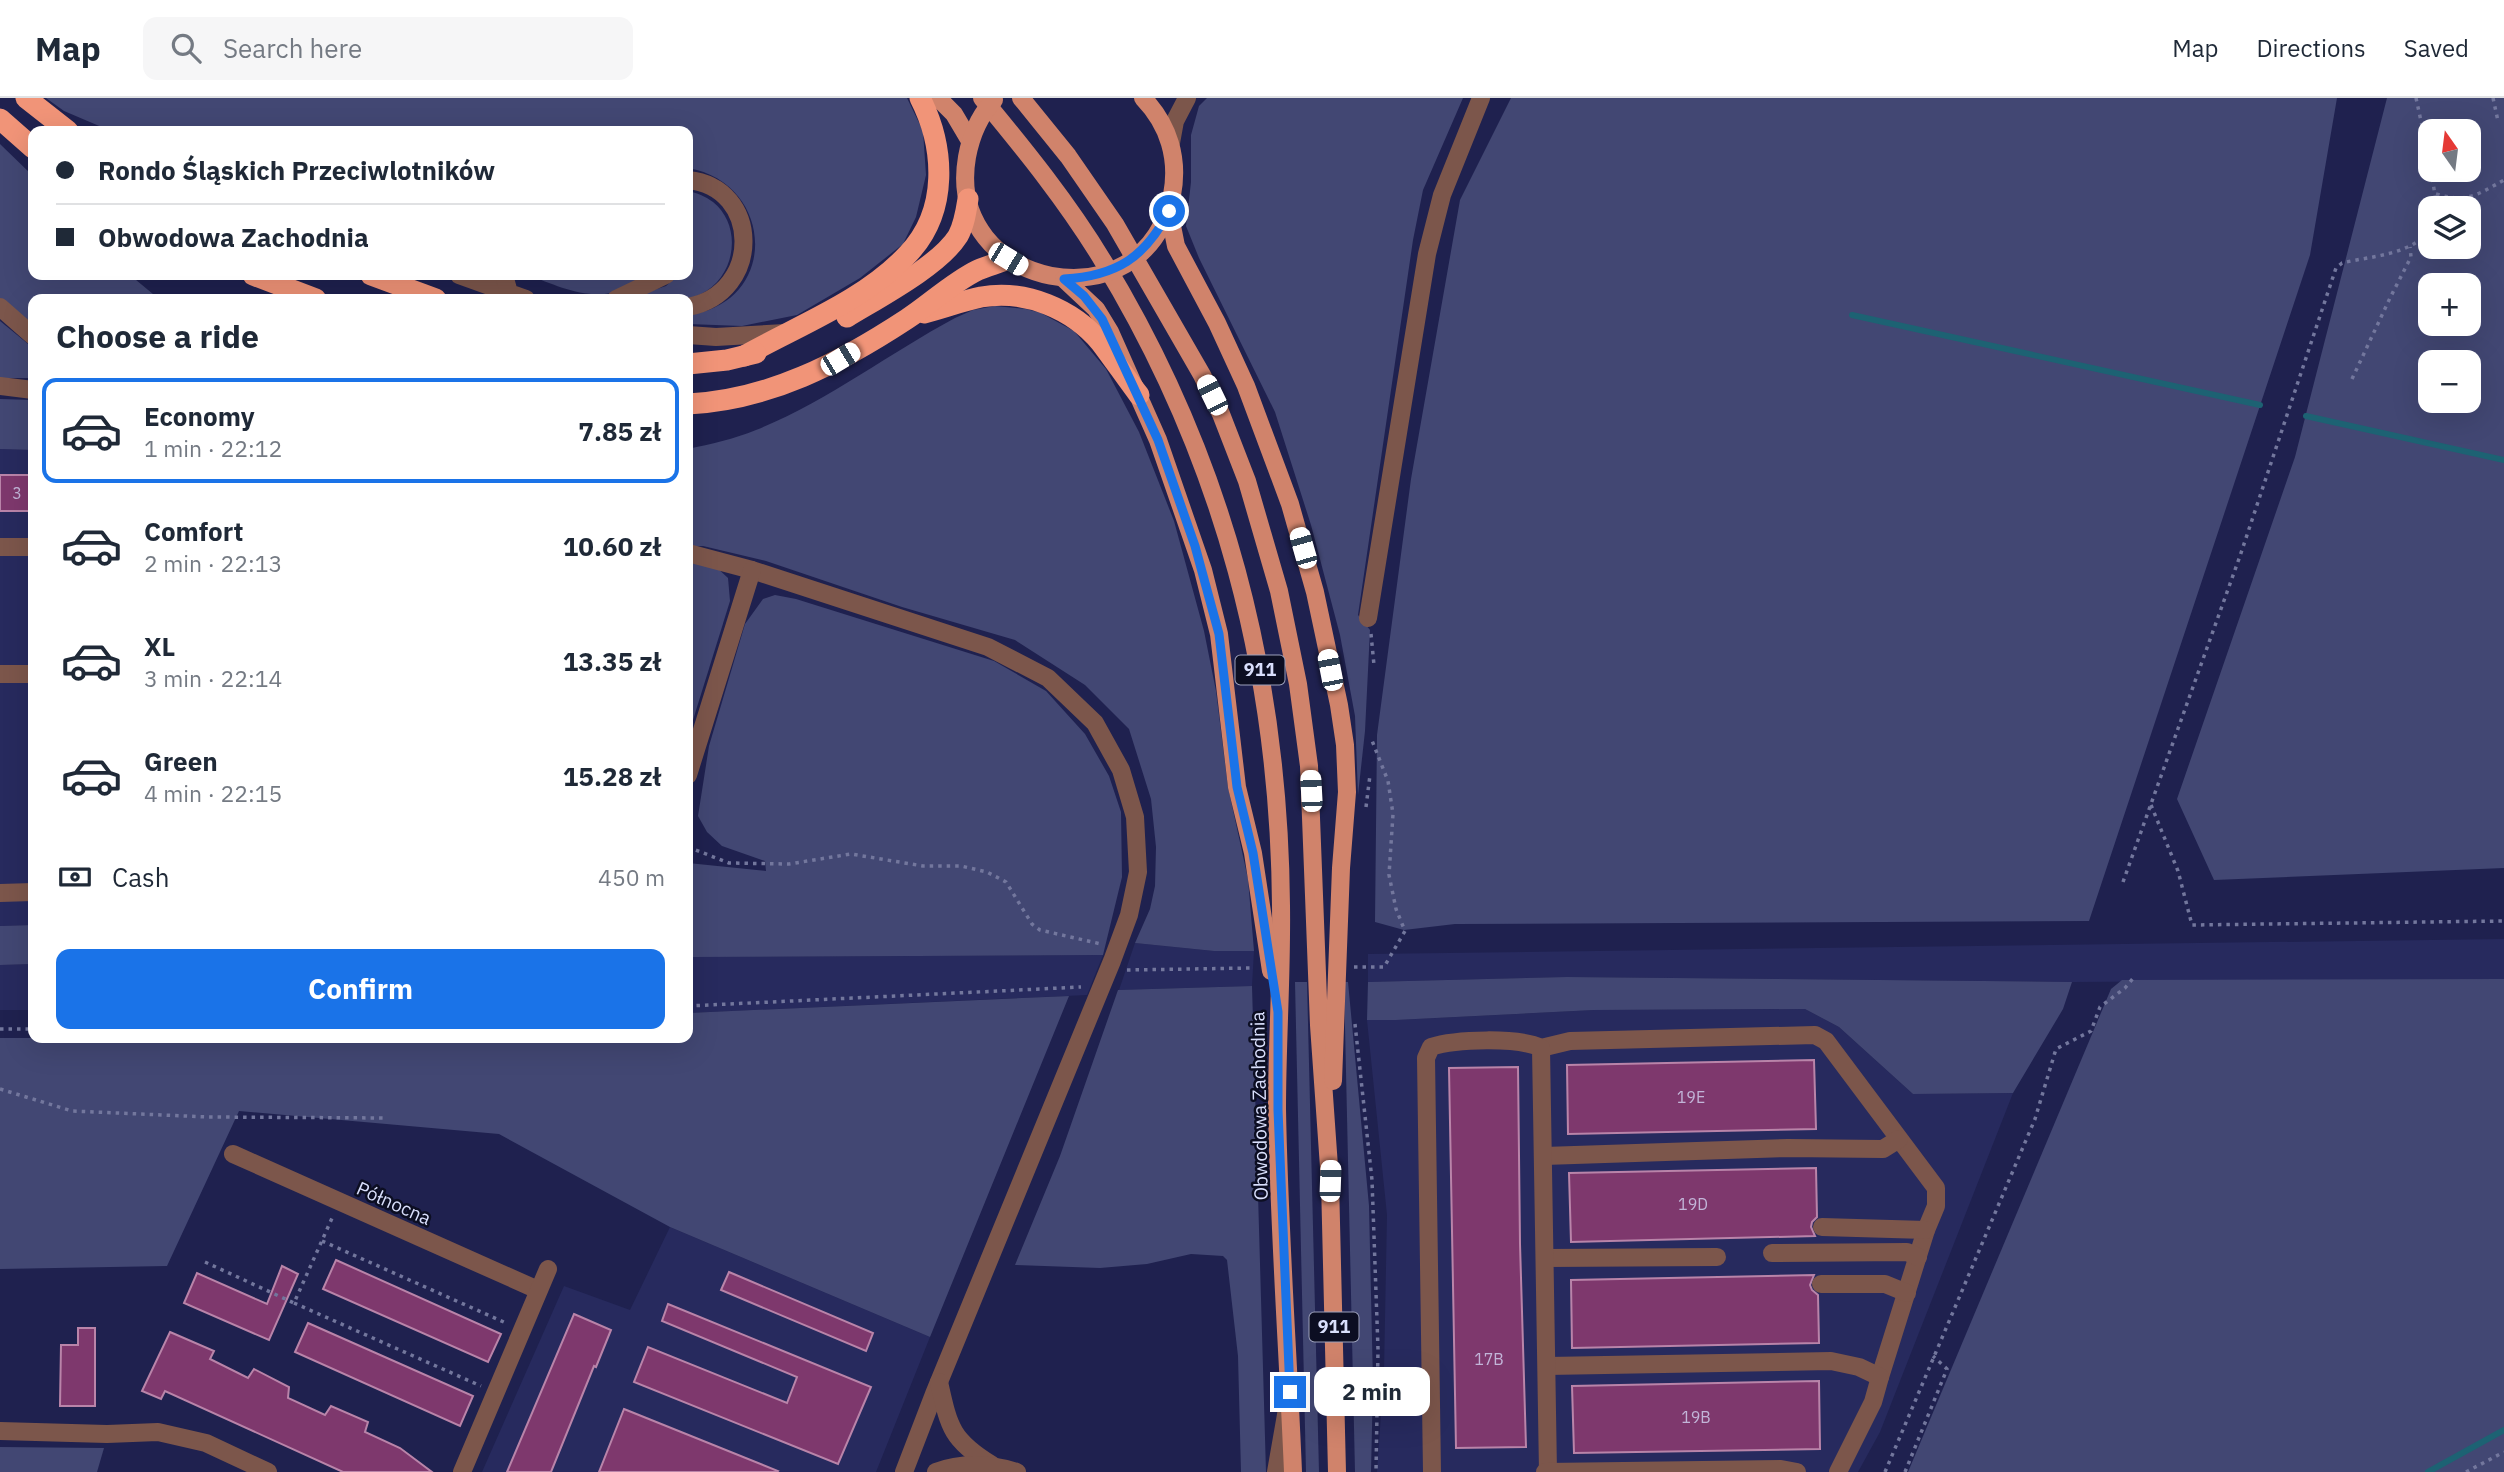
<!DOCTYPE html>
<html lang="en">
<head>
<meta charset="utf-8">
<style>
  :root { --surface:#fff; --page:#f6f6f7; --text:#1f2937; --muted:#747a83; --line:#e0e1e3; --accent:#1a73e8 }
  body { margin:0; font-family:"IBM Plex Sans",sans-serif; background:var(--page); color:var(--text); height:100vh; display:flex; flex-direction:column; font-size:26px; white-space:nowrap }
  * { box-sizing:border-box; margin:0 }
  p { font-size:23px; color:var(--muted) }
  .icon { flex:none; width:38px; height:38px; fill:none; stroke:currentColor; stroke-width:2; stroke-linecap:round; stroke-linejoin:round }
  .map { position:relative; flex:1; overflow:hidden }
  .details { position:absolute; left:28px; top:196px; width:665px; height:749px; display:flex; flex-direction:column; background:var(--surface); border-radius:14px; box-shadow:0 7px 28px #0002 }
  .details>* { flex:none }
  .banner { position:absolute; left:28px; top:28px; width:665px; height:154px; border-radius:14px; box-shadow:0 7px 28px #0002; display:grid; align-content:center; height:154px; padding:0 28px; background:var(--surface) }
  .needle { width:46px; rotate:346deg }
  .buttons { position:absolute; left:2418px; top:21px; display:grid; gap:14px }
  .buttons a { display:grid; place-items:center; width:63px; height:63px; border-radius:14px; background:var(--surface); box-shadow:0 7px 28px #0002; font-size:35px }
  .end { position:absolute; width:32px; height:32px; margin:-16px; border:9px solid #1a73e8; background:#fff; box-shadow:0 0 0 4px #fff }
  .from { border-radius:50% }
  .bubble { position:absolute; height:49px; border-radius:14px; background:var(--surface); box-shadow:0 7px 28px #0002; font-size:23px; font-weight:800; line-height:49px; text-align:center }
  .car { position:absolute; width:21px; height:42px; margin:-21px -10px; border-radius:9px; box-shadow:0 0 5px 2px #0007; background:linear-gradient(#fff 24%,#345 0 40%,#fff 0 76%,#345 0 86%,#fff 0) }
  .banner b { display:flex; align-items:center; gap:24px; height:66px; font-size:26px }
  .banner b+b { border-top:2px solid var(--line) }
  .banner i { width:18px; height:18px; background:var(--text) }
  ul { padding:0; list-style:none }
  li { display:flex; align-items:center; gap:21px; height:105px; margin:0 14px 10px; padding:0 14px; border:4px solid transparent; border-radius:14px }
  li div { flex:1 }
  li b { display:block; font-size:26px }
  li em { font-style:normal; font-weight:800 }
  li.on { border-color:var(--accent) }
  li>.icon { width:63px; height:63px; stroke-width:1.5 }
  h2 { padding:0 28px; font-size:32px; line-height:84px }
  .pay { display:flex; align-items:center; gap:18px; height:77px; padding:0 28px; font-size:26px }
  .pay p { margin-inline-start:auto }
  .primary-button { display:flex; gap:14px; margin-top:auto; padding:14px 28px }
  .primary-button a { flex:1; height:80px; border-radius:14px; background:var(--accent); color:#fff; font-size:28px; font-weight:800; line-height:80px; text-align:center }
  header { display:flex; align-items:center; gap:42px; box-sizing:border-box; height:98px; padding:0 35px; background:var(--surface); border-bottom:2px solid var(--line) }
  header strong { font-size:33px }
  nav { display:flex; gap:38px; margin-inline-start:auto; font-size:24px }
  .search { width:490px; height:63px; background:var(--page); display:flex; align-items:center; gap:18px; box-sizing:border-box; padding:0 24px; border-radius:14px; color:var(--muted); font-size:26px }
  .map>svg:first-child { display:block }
  .built { fill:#272a5e }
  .green { fill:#424773; fill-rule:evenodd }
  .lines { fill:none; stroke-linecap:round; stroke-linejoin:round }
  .stream { stroke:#1d6273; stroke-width:6 }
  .building { fill:#7e386d; stroke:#b984a9; stroke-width:2 }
  .path { stroke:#73779d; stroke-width:3.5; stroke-dasharray:3.5 5; stroke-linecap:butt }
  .minor { stroke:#7c564b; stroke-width:18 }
  .major { stroke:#d0836b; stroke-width:18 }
  .highway { stroke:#f19478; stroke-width:21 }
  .route { stroke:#1a73e8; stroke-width:9 }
  .labels { text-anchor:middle; stroke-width:5; stroke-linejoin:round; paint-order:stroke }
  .number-label { font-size:16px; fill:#c2b5d8 }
  .shield { fill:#0c0e22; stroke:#9ca0bb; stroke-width:2 }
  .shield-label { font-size:18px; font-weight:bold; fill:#d9dffc }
  .street-label { font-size:19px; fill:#d9dffc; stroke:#0c0e22 }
</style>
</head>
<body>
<header>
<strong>Map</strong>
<div class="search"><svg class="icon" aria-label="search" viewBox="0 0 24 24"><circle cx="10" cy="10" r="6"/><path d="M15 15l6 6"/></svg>Search here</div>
<nav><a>Map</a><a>Directions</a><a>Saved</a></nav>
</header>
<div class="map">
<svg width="2504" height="1374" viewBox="0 0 2504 1374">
  <rect width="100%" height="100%" fill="#1f214f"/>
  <g class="built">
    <polygon points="0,351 33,352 33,827 0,828"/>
    <polygon points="2504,841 2504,881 2072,884 1567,879 1368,884 1368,856"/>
    <polygon points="1135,845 1214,853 1254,853 1252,888 1119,892"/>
    <polygon points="1103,857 1087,897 688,915 688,859"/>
    <polygon points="33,866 33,912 0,912 0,867"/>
    <polygon points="1805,911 1839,929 1913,996 2013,995 1880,1334 1858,1374 1377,1374 1384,1272 1387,1117 1367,922 1396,922 1594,912"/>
    <polygon points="670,1129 930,1239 876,1374 482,1374 564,1188 630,1212"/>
  </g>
  <g class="green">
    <path d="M46 0H907L923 33 926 77 916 119 903 146 860 180 797 217 742 228 688 226V217C780 205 775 85 688 70V33H111L64 13Z"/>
    <polygon points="1207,0 1463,0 1423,92 1413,142 1358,517 1370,532 1365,633 1358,697 1355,618 1340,537 1311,427 1275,314 1199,160 1186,128 1191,84 1191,37 1199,8"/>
    <polygon points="1511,0 2337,0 2310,157 2089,823 1455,826 1404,832 1375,824 1377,637 1411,381 1460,102"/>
    <path d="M2387 0H2504V770L2214 782 2177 701 2295 359ZM2431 33H2469V72H2431ZM2431 110H2469V149H2431ZM2431 187H2469V226H2431ZM2431 264H2469V303H2431Z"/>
    <polygon points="0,46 33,78 33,177 130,177 159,201 33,201 33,227 0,200"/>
    <path d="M688 93C697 95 705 98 713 104 743 128 736 179 701 196 680 207 649 201 626 201L666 188 678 177H688Z"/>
    <path d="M529 177H656C642 182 629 190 615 194 587 202 554 187 529 177Z"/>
    <path d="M995 208 1026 211 1041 215 1074 233 1106 271 1139 334 1174 423 1204 533 1216 593 1228 689 1248 781 1254 853H1214L1135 845 1150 811 1155 788 1156 749 1151 701 1129 631 1085 587 1015 542 902 509 766 463 703 448 688 449V351C711 346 734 341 756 332 826 304 888 256 955 220L973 212Z"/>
    <polygon points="0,223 33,250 33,280 0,280"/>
    <polygon points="0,301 33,302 33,352 0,351"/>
    <polygon points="688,463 715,468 728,480 730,503 688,638"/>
    <polygon points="775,497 796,501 994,563 1046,593 1085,636 1109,678 1121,714 1122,779 1103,857 688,859 688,765 766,773 765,763 722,748 707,734 698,718 709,648 745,526 763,501"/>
    <polygon points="33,827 33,866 0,867 0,828"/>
    <polygon points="1567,879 2072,884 2063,911 2013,995 1913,996 1839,929 1805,911 1594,912 1396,922 1367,922 1368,884"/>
    <polygon points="2504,881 2504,1374 1908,1374 2111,891 2122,882"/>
    <polygon points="1295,884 1307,884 1319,1374 1306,1374"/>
    <polygon points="1344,884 1348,884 1369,1108 1373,1285 1371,1374 1355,1374"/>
    <polygon points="1252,888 1266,1374 1241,1374 1238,1258 1227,1162 1223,1158 1191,1156 1147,1166 1100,1170 1015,1167 1060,1058 1118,892"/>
    <polygon points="1069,898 930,1239 670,1129 499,1036 239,1013 167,1168 0,1171 0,940 688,940 688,915"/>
    <polygon points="0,1349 104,1350 97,1374 0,1374"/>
  </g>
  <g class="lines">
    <g class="stream">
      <polyline points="1852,217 2260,307"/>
      <polyline points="2306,318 2504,362"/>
      <polyline points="2428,1374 2504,1332"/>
    </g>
  </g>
  <g class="building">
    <rect x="0" y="377" width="33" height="36"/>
    <polygon points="1814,962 1816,1031 1568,1036 1567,967"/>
    <polygon points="1518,969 1520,1146 1526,1349 1456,1350 1449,970"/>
    <polygon points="1816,1070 1817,1119 1812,1124 1811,1129 1815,1138 1571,1144 1569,1075"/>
    <polygon points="336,1162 501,1236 488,1264 323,1191"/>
    <polygon points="282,1168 298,1176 269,1242 184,1205 197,1175 267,1206"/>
    <polygon points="729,1174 873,1235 866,1253 721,1192"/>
    <polygon points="1814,1177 1810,1187 1812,1192 1818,1197 1819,1245 1572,1250 1571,1182"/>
    <polygon points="668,1206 871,1289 838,1366 634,1284 648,1249 787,1305 797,1279 662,1223"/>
    <polygon points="574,1216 611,1232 596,1269 594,1268 551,1374 507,1374"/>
    <polygon points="308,1225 473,1298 460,1328 295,1254"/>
    <polygon points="78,1230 95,1230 95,1308 60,1308 61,1247 78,1247"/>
    <polygon points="170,1234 214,1253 210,1261 248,1280 254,1271 289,1289 288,1300 325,1317 331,1308 368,1324 365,1334 400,1350 432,1374 343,1374 165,1293 161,1301 142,1293"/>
    <polygon points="1819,1283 1820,1351 1574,1355 1572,1288"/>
    <polygon points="624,1311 778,1373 777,1374 599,1374"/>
  </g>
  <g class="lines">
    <g class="path">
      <polyline points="2416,0 2431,69"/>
      <polyline points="2493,0 2498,23"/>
      <polyline points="2431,72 2437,110"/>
      <path d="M2436 96C2467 105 2477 97 2504 82"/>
      <polyline points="2352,281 2390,200 2411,159 2410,149"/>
      <polyline points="1371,536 1374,567"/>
      <polyline points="2151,707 2178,773 2192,827 2504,823"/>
      <polyline points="1366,709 1370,677"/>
      <polyline points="688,749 729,765 789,766 851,756 923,768 961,768 987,774 1006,784 1032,826 1040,832 1101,846"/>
      <path d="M2123 784 2240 458 2336 170 2342 165C2370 158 2417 157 2431 128"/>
      <polyline points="1354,869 1384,869 1405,833 1396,811 1389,777 1393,716 1388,683 1371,640"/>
      <polyline points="1127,872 1252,870"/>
      <polyline points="688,908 1081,889"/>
      <polyline points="1355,926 1372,1082 1378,1251 1376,1374"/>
      <polyline points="0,931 33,931"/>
      <polyline points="0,991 72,1013 209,1019 387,1020"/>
      <polyline points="322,1143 506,1225"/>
      <polyline points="205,1164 294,1205 333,1118"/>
      <polyline points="294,1205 481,1288"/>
      <polyline points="1885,1374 2035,1021 2056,951 2091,933 2100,909 2125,890 2135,878"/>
      <polyline points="1905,1374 1947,1271 1933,1258"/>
      <polyline points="2466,1374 2504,1354"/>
    </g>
    <g class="minor">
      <polyline points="1171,45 1175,23 1187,0"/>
      <path d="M688 82C761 89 763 195 688 209"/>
      <polyline points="459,177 509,195"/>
      <polyline points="504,177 509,195 526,201"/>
      <polyline points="616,201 666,177"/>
      <polyline points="0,209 33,238"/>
      <polyline points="688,237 716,239 785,235"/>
      <polyline points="0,288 33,292"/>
      <polyline points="0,449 33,449"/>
      <polyline points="688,455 752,472 988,549 1048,580 1095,625 1121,672 1135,719 1138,774 1129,817 1112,863 934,1296 904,1374"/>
      <polyline points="1368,520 1427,156 1442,97 1481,0"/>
      <polyline points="0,576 33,576"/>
      <polyline points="688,677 752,472"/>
      <polyline points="0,795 33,794"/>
      <polyline points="1541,950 1570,943 1815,937 1826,943 1936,1090 1936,1108 1926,1132 1880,1279"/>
      <polyline points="233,1056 538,1192"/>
      <polyline points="1544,1058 1788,1050 1883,1051 1899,1041"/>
      <polyline points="1822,1129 1926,1132"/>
      <polyline points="1772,1155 1907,1154 1918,1159"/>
      <polyline points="1546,1160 1717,1159"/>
      <polyline points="1821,1186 1885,1186 1907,1195"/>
      <polyline points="1547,1268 1831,1263 1859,1269 1880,1279 1873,1304 1838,1374"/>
      <path d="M939 1284C949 1329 951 1342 992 1367"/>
      <polyline points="0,1333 107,1336 158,1334 206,1345 268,1374"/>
      <polyline points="462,1374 548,1171"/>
      <path d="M936 1374C962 1364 991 1366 1017 1374"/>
      <polyline points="1276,1374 1287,1311"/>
      <path d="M1432 1374 1426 960 1431 949C1455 941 1519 939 1541 950L1548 1374"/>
      <polyline points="1545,1374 1781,1371 1797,1374"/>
    </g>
    <g class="major">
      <polyline points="938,0 954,16 970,43"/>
      <path d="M982 0C1025 52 1068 105 1103 163 1224 362 1279 575 1281 807 1282 875 1277 943 1277 1011 1279 1132 1288 1253 1293 1374"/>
      <polyline points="1021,0 1068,58 1115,126 1202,277 1221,316 1247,383 1279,493 1298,586 1309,668 1319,927 1330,1083 1337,1374"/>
      <path d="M994 2C979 18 971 37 967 59 944 191 1145 231 1172 97 1179 61 1169 27 1143 0"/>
      <polyline points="1169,113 1176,148 1217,225 1246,288 1290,406 1315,494 1339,607 1345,647 1347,694 1341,770 1333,983"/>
      <polyline points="1064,181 1096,211 1110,234 1158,342 1203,472 1219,536 1237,689 1253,755 1271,873"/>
    </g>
    <g class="highway">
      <polyline points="26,0 68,33"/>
      <polyline points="0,21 33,50"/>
      <polyline points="253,177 316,201"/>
      <polyline points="371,177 436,201"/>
      <path d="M924 215C943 210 962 203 981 199 1025 191 1073 211 1101 245 1114 262 1126 280 1139 297"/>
      <path d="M847 219C878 200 939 168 958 138 964 127 966 114 968 101"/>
      <path d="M744 258C799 227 864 203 908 156 949 113 945 49 920 0"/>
      <polyline points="688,266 727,262 756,255"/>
      <path d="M688 306C769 302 840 265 907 221 930 206 953 184 978 172 988 168 998 165 1008 161"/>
    </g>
  </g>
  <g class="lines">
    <path class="route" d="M1169 113C1145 160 1116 178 1064 181L1084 198 1102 221 1158 342 1195 448 1219 536 1237 689 1253 755 1278 914V1012L1290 1294"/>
  </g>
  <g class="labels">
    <g class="number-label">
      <text x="17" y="401">3</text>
      <text x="1691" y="1005">19E</text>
      <text x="1693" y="1112">19D</text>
      <text x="1489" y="1267">17B</text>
      <text x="1696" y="1325">19B</text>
    </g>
    <g class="shield">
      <rect x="1235.5" y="557.5" width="49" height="29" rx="5"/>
      <rect x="1309.5" y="1214.5" width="49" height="29" rx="5"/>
    </g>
    <g class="shield-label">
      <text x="1260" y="578">911</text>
      <text x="1334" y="1235">911</text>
    </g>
    <g class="street-label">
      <text transform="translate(1259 1008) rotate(-91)" y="7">Obwodowa Zachodnia</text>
      <text transform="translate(394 1105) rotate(24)" y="7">Północna</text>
    </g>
  </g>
</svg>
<div class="buttons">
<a><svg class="needle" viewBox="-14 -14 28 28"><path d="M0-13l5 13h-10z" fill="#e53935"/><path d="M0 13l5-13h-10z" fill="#747a83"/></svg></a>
<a><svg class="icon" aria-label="layers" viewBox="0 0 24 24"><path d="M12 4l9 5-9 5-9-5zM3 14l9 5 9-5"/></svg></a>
<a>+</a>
<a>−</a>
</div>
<i class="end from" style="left:1169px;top:113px"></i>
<i class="end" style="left:1290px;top:1294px"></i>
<div class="bubble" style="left:1314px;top:1269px;width:116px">2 min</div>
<i class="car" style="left:1008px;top:161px;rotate:121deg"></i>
<i class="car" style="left:840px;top:261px;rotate:59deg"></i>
<i class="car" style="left:1212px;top:297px;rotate:334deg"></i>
<i class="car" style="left:1303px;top:450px;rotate:344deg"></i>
<i class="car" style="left:1330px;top:572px;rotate:349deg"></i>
<i class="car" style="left:1311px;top:693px;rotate:357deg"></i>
<i class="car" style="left:1330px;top:1083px;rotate:2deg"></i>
<div class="banner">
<b><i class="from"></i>Rondo Śląskich Przeciwlotników</b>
<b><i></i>Obwodowa Zachodnia</b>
</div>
<section class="details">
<h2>Choose a ride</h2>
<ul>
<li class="on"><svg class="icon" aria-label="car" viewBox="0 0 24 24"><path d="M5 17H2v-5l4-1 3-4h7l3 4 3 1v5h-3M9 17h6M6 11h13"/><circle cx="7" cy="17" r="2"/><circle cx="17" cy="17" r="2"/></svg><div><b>Economy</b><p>1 min · 22:12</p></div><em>7.85 zł</em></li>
<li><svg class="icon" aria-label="car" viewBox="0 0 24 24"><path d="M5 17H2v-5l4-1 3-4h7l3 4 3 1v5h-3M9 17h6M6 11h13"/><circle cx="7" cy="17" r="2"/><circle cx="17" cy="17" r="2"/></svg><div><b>Comfort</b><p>2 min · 22:13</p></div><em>10.60 zł</em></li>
<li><svg class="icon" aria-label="car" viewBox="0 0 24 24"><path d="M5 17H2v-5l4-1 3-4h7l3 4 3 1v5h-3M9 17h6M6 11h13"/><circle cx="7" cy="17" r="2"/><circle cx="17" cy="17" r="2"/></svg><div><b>XL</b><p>3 min · 22:14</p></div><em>13.35 zł</em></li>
<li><svg class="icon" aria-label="car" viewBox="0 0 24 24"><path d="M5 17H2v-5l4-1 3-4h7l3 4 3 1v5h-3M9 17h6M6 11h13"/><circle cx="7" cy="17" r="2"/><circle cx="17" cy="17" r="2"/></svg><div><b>Green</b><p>4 min · 22:15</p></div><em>15.28 zł</em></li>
</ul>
<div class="pay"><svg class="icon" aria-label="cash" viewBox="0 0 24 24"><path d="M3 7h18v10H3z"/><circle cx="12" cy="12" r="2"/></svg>Cash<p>450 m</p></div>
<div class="primary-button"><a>Confirm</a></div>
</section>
</div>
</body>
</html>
